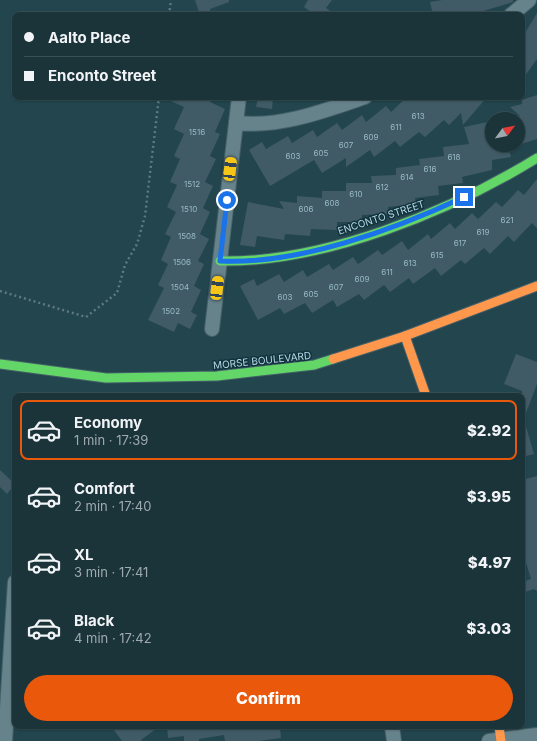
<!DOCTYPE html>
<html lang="en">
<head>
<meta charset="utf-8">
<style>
  :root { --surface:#1a343a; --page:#233c42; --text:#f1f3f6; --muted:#9faaaf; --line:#384f54; --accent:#ea580c }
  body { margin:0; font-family:Inter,sans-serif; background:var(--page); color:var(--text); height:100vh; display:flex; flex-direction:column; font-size:15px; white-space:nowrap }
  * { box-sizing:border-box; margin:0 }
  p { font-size:13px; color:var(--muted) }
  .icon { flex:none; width:22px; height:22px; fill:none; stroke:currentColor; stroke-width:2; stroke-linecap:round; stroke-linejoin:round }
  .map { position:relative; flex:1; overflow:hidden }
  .drawer { position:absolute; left:12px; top:393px; width:513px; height:336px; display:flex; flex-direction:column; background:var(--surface); border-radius:8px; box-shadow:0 1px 3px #0004,0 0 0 1px var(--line) }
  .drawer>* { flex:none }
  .top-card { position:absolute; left:12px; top:12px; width:513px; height:88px; border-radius:8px; box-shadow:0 1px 3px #0004,0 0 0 1px var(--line); display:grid; align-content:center; height:88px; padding:0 12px; background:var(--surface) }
  .needle { width:26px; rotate:58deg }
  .buttons { position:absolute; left:485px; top:112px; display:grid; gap:8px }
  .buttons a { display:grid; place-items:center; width:40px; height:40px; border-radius:50%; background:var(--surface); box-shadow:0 1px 3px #0004,0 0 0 1px var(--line); font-size:20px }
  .end { position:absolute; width:18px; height:18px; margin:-9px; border:5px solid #1a73e8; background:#fff; box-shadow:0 0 0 2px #fff }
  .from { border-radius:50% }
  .car { position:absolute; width:12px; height:24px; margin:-12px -6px; border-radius:5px; box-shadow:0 0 3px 1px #0007; background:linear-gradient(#f5c518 24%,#345 0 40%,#f5c518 0 76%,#345 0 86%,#f5c518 0) }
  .top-card b { display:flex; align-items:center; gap:14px; height:38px; font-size:15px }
  .top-card b+b { border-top:1px solid var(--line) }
  .top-card i { width:10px; height:10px; background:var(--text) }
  ul { padding:7px 0 0; list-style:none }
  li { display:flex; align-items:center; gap:12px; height:60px; margin:0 8px 6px; padding:0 4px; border:2px solid transparent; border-radius:8px }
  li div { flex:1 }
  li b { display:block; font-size:15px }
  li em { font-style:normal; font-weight:800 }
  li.selected { border-color:var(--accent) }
  li>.icon { width:36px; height:36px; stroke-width:1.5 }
  .primary-button { display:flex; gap:8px; margin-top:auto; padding:8px 12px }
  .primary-button a { flex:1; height:46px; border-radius:24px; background:var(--accent); color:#fff; font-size:16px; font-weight:800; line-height:46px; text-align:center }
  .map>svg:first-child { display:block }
  .building { fill:#405b66 }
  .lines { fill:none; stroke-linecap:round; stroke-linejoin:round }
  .street-casing { stroke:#456068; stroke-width:16 }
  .fast-casing { stroke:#456068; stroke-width:11 }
  .slow-casing { stroke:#456068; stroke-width:11 }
  .path { stroke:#5f7981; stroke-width:2.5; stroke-dasharray:2 3; stroke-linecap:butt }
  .street { stroke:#66828b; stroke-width:14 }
  .fast { stroke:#63d668; stroke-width:9 }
  .slow { stroke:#ff974d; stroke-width:9 }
  .route { stroke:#1a73e8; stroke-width:5 }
  .labels { text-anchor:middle; stroke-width:3; stroke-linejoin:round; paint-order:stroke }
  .number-label { font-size:8px; fill:#98bac6 }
  .street-label { font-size:10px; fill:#b5d9e6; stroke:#12333d }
</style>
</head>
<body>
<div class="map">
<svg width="537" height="741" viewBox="0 0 537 741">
  <rect width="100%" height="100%" fill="#22454e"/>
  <g class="building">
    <polygon points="195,0 229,0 229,2 210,9 211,15 200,15"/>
    <polygon points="308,0 332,0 326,8 336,15 315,15 304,7"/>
    <polygon points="442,0 513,0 513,2 470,15 433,15 430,2"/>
    <polygon points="537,13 537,59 522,80 522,38"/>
    <polygon points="537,95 537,139 518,145 518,116 520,116 510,107 522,104 522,100"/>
    <polygon points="162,97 212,97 210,102 225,109 215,132 220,134 210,156 216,159 205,182 213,186 203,208 210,212 200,234 209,239 198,261 204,264 194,286 201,290 191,312 197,315 190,329 178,323 174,332 148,320 164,288 158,285 168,264 161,260 171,237 165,234 176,212 167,207 177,185 170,182 180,159 174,156 184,134 174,129 184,107"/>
    <polygon points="258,97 273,97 272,109 256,107"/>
    <polygon points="407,97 487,97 463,125 461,113 449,125 444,120 425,137 419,132 400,147 395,141 374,157 370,150 346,167 346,158 322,173 314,160 270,186 249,150 262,142 266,149 288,136 292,143 313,130 317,137 337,123 342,130 362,115 366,122 386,106 391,112"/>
    <polygon points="492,121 492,145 508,145 511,157 492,160 492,170 462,177 463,183 438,186 439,195 415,198 416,204 388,207 389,214 362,215 362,222 337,222 337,230 311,229 310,236 285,234 284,240 257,236 255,247 240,245 248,202 284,209 279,201 297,203 297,196 322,198 322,191 346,191 346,183 372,183 371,176 396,175 396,168 420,165 419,159 444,156 443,147 469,144 464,127"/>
    <polygon points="537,179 537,228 532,223 514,242 508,236 490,254 484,248 465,264 461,260 441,276 435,268 413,284 409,278 390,292 384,285 364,300 359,294 337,307 333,300 312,313 305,303 284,314 280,308 258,320 240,286 254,279 257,286 279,274 284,282 303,270 307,277 329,264 333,270 353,257 358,264 378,250 382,255 402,241 408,250 428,234 431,239 450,223 455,229 472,213 478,219 496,202 502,207 518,190 524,195"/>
    <polygon points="516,354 537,362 537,384 523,421 522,391 504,384"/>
    <polygon points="525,423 534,454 522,457 522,424"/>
    <polygon points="0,470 15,484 7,494 0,487"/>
    <polygon points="537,476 537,591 534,589 525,592 522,582 531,579 522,549 522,480"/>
    <polygon points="111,726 160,726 141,740 142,741 122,741"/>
    <polygon points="167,726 280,726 281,738 259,741 225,741 224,735 199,739 199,741 184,741 184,736 168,738"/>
  </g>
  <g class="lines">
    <g class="street-casing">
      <g id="street">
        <polyline points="511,15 529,0"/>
        <path d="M236 123C279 128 324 111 365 97"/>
        <polyline points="212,329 239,97"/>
        <polyline points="392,726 394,741"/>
        <polyline points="5,741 15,582"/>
        <polyline points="489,741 537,735"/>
      </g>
    </g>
    <g class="fast-casing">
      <g id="fast">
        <path d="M220 261C324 263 449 212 537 158"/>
        <polyline points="0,364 106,378 217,376 314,365 333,359"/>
      </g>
    </g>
    <g class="slow-casing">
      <g id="slow">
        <polyline points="405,336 426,396"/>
        <polyline points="333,359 405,336 537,286"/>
        <polyline points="499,726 501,741"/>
      </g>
    </g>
    <g class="path">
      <polyline points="169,15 171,0"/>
      <polyline points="0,291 86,317 117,293 125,265 137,244 145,216 159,97"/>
    </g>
    <use href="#street" class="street"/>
    <use href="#fast" class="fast"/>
    <use href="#slow" class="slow"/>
  </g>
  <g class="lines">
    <path class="route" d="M227 200 220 261C297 265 394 230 464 197"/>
  </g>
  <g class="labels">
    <g class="number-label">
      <text x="418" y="119">613</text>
      <text x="396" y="130">611</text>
      <text x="197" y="135">1516</text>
      <text x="371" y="140">609</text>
      <text x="346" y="148">607</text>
      <text x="321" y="156">605</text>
      <text x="293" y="159">603</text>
      <text x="454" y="160">618</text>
      <text x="430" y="172">616</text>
      <text x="407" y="180">614</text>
      <text x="192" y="187">1512</text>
      <text x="382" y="190">612</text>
      <text x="356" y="197">610</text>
      <text x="332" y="206">608</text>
      <text x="189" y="212">1510</text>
      <text x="306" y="212">606</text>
      <text x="507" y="223">621</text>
      <text x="483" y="235">619</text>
      <text x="187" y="239">1508</text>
      <text x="460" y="246">617</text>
      <text x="437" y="258">615</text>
      <text x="182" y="265">1506</text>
      <text x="410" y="266">613</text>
      <text x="387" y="275">611</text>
      <text x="362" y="282">609</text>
      <text x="180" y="290">1504</text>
      <text x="336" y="290">607</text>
      <text x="311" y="297">605</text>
      <text x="285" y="300">603</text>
      <text x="171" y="314">1502</text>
    </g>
    <g class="street-label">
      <text transform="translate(381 217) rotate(-18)" y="4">ENCONTO STREET</text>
      <text transform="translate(262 360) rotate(-6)" y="4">MORSE BOULEVARD</text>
    </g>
  </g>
</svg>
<div class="buttons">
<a><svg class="needle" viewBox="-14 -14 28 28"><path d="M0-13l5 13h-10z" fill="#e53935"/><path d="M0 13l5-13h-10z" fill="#9faaaf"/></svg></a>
</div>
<i class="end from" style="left:227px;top:200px"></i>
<i class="end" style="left:464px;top:197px"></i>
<i class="car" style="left:230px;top:169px;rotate:7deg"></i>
<i class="car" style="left:217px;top:288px;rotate:7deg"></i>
<div class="top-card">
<b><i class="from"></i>Aalto Place</b>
<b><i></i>Enconto Street</b>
</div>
<section class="drawer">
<ul>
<li class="selected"><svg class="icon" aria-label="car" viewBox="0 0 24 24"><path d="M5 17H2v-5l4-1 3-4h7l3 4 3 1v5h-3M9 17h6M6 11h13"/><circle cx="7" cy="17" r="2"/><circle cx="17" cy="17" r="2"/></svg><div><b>Economy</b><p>1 min · 17:39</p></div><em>$2.92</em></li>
<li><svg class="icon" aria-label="car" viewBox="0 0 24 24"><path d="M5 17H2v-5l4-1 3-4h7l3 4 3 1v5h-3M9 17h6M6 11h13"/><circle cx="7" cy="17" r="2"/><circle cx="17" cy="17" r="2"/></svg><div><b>Comfort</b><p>2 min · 17:40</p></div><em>$3.95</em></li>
<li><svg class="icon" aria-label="car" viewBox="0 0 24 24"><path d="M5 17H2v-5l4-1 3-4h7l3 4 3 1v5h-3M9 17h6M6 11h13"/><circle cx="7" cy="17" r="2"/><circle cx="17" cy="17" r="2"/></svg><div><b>XL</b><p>3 min · 17:41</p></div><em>$4.97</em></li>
<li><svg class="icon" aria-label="car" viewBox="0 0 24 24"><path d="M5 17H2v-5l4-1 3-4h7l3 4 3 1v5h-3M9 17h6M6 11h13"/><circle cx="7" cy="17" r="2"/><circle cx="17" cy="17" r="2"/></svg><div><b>Black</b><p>4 min · 17:42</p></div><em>$3.03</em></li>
</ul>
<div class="primary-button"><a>Confirm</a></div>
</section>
</div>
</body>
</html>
